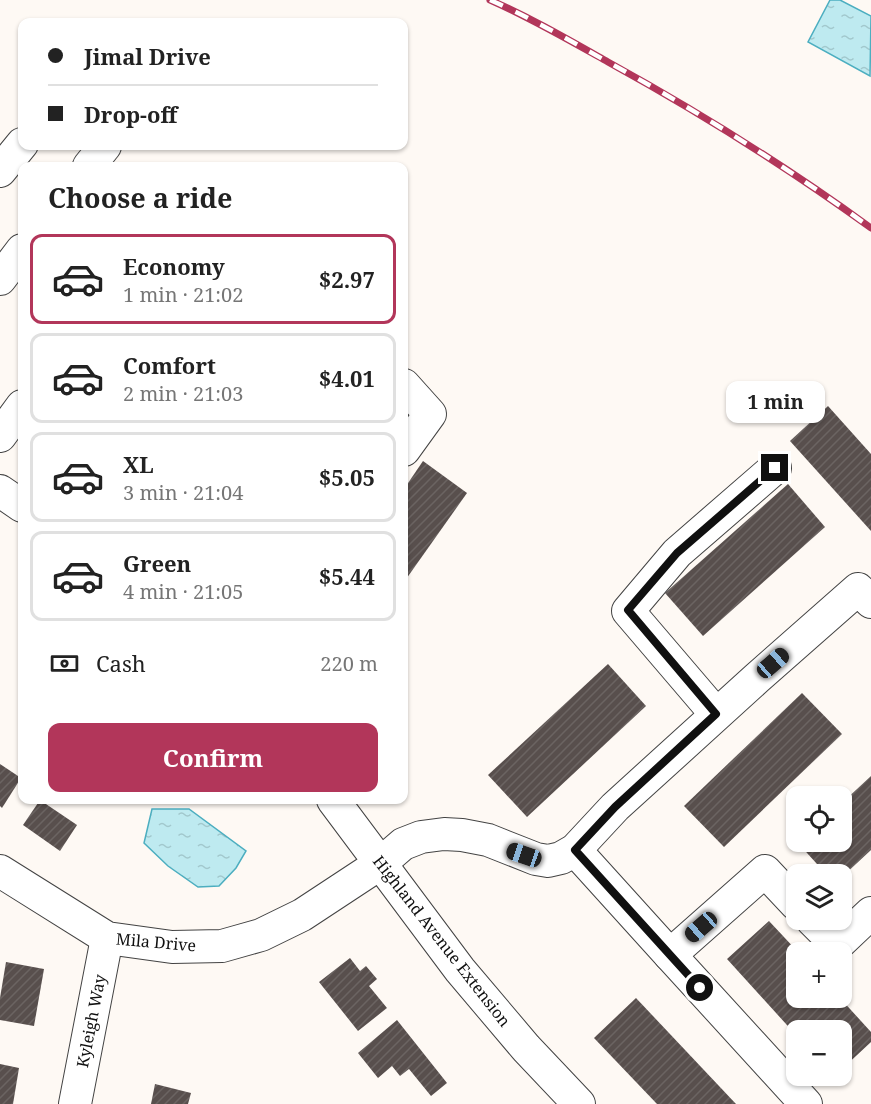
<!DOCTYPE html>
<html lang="en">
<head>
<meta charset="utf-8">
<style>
  :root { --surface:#fff; --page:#f6f6f6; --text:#222; --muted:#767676; --line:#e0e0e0; --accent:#b2365a }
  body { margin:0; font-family:"Noto Serif",serif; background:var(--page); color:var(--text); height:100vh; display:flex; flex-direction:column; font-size:22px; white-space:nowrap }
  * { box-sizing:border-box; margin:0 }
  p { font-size:20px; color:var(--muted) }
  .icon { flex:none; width:33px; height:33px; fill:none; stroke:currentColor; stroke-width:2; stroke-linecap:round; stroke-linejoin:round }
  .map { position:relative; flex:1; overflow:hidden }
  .drawer { position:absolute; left:18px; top:162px; width:390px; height:642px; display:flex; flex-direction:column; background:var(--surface); border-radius:12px; box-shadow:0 2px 4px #0004 }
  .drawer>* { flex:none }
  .hud { position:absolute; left:18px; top:18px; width:390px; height:132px; border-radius:12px; box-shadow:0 2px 4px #0004; display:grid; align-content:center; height:132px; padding:0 30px; background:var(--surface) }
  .buttons { position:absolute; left:786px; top:786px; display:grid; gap:12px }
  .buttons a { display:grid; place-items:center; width:66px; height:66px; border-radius:12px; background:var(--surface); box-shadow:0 2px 4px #0004; font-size:30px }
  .end { position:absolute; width:27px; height:27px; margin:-14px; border:8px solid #101010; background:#fff; box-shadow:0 0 0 3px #fff }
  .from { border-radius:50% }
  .bubble { position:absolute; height:42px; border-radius:12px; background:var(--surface); box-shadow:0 2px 4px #0004; font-size:20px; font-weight:700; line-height:42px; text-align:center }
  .car { position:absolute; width:18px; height:36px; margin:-18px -9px; border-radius:8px; box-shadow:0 0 4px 2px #0007; background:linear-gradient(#222 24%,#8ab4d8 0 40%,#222 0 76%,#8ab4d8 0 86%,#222 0) }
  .hud b { display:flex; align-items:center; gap:21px; height:57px; font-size:22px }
  .hud b+b { border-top:2px solid var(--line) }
  .hud i { width:15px; height:15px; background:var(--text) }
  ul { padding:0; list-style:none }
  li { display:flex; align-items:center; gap:18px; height:90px; margin:0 12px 9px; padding:0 18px; border:3px solid var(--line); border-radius:12px }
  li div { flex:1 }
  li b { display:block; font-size:22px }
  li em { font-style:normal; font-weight:700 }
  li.active { border-color:var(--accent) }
  li>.icon { width:54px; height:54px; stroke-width:1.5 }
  h2 { padding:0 30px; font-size:27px; line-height:72px }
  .pay { display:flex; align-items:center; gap:15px; height:66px; padding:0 30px; font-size:22px }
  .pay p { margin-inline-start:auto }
  .primary-button { display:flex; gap:12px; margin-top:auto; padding:12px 30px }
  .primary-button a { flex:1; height:69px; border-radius:12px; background:var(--accent); color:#fff; font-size:24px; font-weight:700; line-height:69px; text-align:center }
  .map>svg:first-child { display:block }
  .water { fill:url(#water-ripples); stroke:#4caec0; stroke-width:1.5 }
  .building { fill:url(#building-hatch) }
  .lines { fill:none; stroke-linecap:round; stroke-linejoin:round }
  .minor-casing { stroke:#434343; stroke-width:34 }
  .minor { stroke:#fff; stroke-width:32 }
  .rail-casing { stroke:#b2365a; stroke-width:7 }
  .rail { stroke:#fff; stroke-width:4.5; stroke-dasharray:14; stroke-linecap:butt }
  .route { stroke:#101010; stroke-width:8 }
  .labels { text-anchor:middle; stroke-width:6; stroke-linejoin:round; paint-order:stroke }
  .street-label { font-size:16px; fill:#101010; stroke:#fff }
</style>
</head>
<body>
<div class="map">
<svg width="871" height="1104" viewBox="0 0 871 1104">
  <defs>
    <pattern id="water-ripples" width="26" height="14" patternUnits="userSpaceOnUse" patternTransform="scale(1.5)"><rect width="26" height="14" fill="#beeaf0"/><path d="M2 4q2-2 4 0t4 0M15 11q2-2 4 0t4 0" fill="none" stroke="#a2c8cd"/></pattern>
    <pattern id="building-hatch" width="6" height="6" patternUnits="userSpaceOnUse" patternTransform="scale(1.5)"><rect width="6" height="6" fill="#584f4d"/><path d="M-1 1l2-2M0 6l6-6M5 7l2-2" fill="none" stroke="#6b6462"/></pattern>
  </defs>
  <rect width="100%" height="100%" fill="#fef9f4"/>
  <g class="water">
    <polygon points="830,0 840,0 871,16 870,76 808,42"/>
    <polygon points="152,809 189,809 246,851 236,868 219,886 198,887 168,866 144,843"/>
  </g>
  <g class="building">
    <polygon points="828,406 871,454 871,531 790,441"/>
    <polygon points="423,461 467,493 404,582 404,489"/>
    <polygon points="788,484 825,527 703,636 665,593"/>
    <polygon points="608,664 646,706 527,817 488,775"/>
    <polygon points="802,693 842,734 724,847 684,806"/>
    <polygon points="0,764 21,778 2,808 0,806"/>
    <polygon points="871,776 871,850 842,877 842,874 826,874 798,843 799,842 842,842 842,803"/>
    <polygon points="40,800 77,825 60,851 23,825"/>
    <polygon points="769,921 798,952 796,952 796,998 840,998 871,1032 871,1042 842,1069 842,1030 796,1030 796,1035 727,959"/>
    <polygon points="350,958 360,971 366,966 377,979 369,986 387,1008 358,1031 319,982"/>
    <polygon points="6,962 44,969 34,1026 0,1020 0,998"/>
    <polygon points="636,998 736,1104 657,1104 594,1038"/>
    <polygon points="397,1020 447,1083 431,1096 409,1069 400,1076 392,1066 378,1078 358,1053"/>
    <polygon points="0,1064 19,1068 13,1104 0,1104"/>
    <polygon points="155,1084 191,1093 188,1104 151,1104"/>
  </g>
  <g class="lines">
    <g class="minor-casing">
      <g id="minor">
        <polyline points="89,166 105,146"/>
        <polyline points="0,171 22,144"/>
        <polyline points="0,279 22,250"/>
        <polyline points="404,385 430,414 404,450"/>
        <polyline points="0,436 22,406"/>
        <polyline points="0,491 22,506"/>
        <polyline points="716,714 628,611 677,553 775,468"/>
        <polyline points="333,800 460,970 526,1048 579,1104"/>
        <polyline points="575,850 670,955"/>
        <polyline points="0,871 107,938 172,947 222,946 261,935 302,915 381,863 403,844 421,837 444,834 462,835 488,840 536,859 548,861 561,858 575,850 615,807 757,678 858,589 871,602"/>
        <polyline points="796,904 765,871 670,955 806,1104"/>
        <polyline points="812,920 837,945 871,913"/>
        <polyline points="75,1104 107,938"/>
      </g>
    </g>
    <use href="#minor" class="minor"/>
    <g class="rail-casing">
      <path id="rail" d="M490 0C531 18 569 40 608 62 699 112 787 167 871 228"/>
    </g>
    <use href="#rail" class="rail"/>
  </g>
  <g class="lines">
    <polyline class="route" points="700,988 575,850 615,807 716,714 628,610 677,553 775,468"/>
  </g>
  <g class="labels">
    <g class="street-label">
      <text transform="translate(442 941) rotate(52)" y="6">Highland Avenue Extension</text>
      <text transform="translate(156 942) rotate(5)" y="6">Mila Drive</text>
      <text transform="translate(91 1021) rotate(-79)" y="6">Kyleigh Way</text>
    </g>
  </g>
</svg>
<div class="buttons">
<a><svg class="icon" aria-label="locate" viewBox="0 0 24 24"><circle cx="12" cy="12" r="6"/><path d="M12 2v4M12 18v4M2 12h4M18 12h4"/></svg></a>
<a><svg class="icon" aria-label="layers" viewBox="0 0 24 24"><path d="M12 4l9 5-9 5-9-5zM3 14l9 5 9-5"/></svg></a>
<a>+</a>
<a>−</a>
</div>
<i class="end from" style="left:700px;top:988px"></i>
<i class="end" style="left:775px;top:468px"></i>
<div class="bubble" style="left:726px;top:381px;width:99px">1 min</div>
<i class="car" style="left:773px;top:663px;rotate:49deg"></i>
<i class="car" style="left:524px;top:855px;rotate:289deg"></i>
<i class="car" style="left:701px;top:927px;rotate:229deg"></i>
<div class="hud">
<b><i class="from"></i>Jimal Drive</b>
<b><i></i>Drop-off</b>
</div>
<section class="drawer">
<h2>Choose a ride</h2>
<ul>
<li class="active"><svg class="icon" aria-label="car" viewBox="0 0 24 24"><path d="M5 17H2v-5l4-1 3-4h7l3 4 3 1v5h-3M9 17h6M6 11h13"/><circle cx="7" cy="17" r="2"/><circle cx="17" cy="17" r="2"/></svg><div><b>Economy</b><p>1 min · 21:02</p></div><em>$2.97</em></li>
<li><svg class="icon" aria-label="car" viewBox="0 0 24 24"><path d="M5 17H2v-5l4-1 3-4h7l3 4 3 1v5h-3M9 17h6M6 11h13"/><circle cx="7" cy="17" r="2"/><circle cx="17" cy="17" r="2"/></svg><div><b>Comfort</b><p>2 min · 21:03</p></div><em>$4.01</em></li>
<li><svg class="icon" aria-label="car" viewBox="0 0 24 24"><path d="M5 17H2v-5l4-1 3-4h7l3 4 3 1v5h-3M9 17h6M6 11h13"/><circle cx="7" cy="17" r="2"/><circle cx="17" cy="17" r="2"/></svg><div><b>XL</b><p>3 min · 21:04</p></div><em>$5.05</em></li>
<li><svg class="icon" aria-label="car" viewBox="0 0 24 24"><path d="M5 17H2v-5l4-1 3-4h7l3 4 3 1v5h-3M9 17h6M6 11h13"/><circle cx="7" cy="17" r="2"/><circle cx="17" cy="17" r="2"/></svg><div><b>Green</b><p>4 min · 21:05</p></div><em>$5.44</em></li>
</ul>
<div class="pay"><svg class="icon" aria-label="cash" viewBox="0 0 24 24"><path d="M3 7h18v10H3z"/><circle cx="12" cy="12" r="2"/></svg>Cash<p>220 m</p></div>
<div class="primary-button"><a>Confirm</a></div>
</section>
</div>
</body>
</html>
